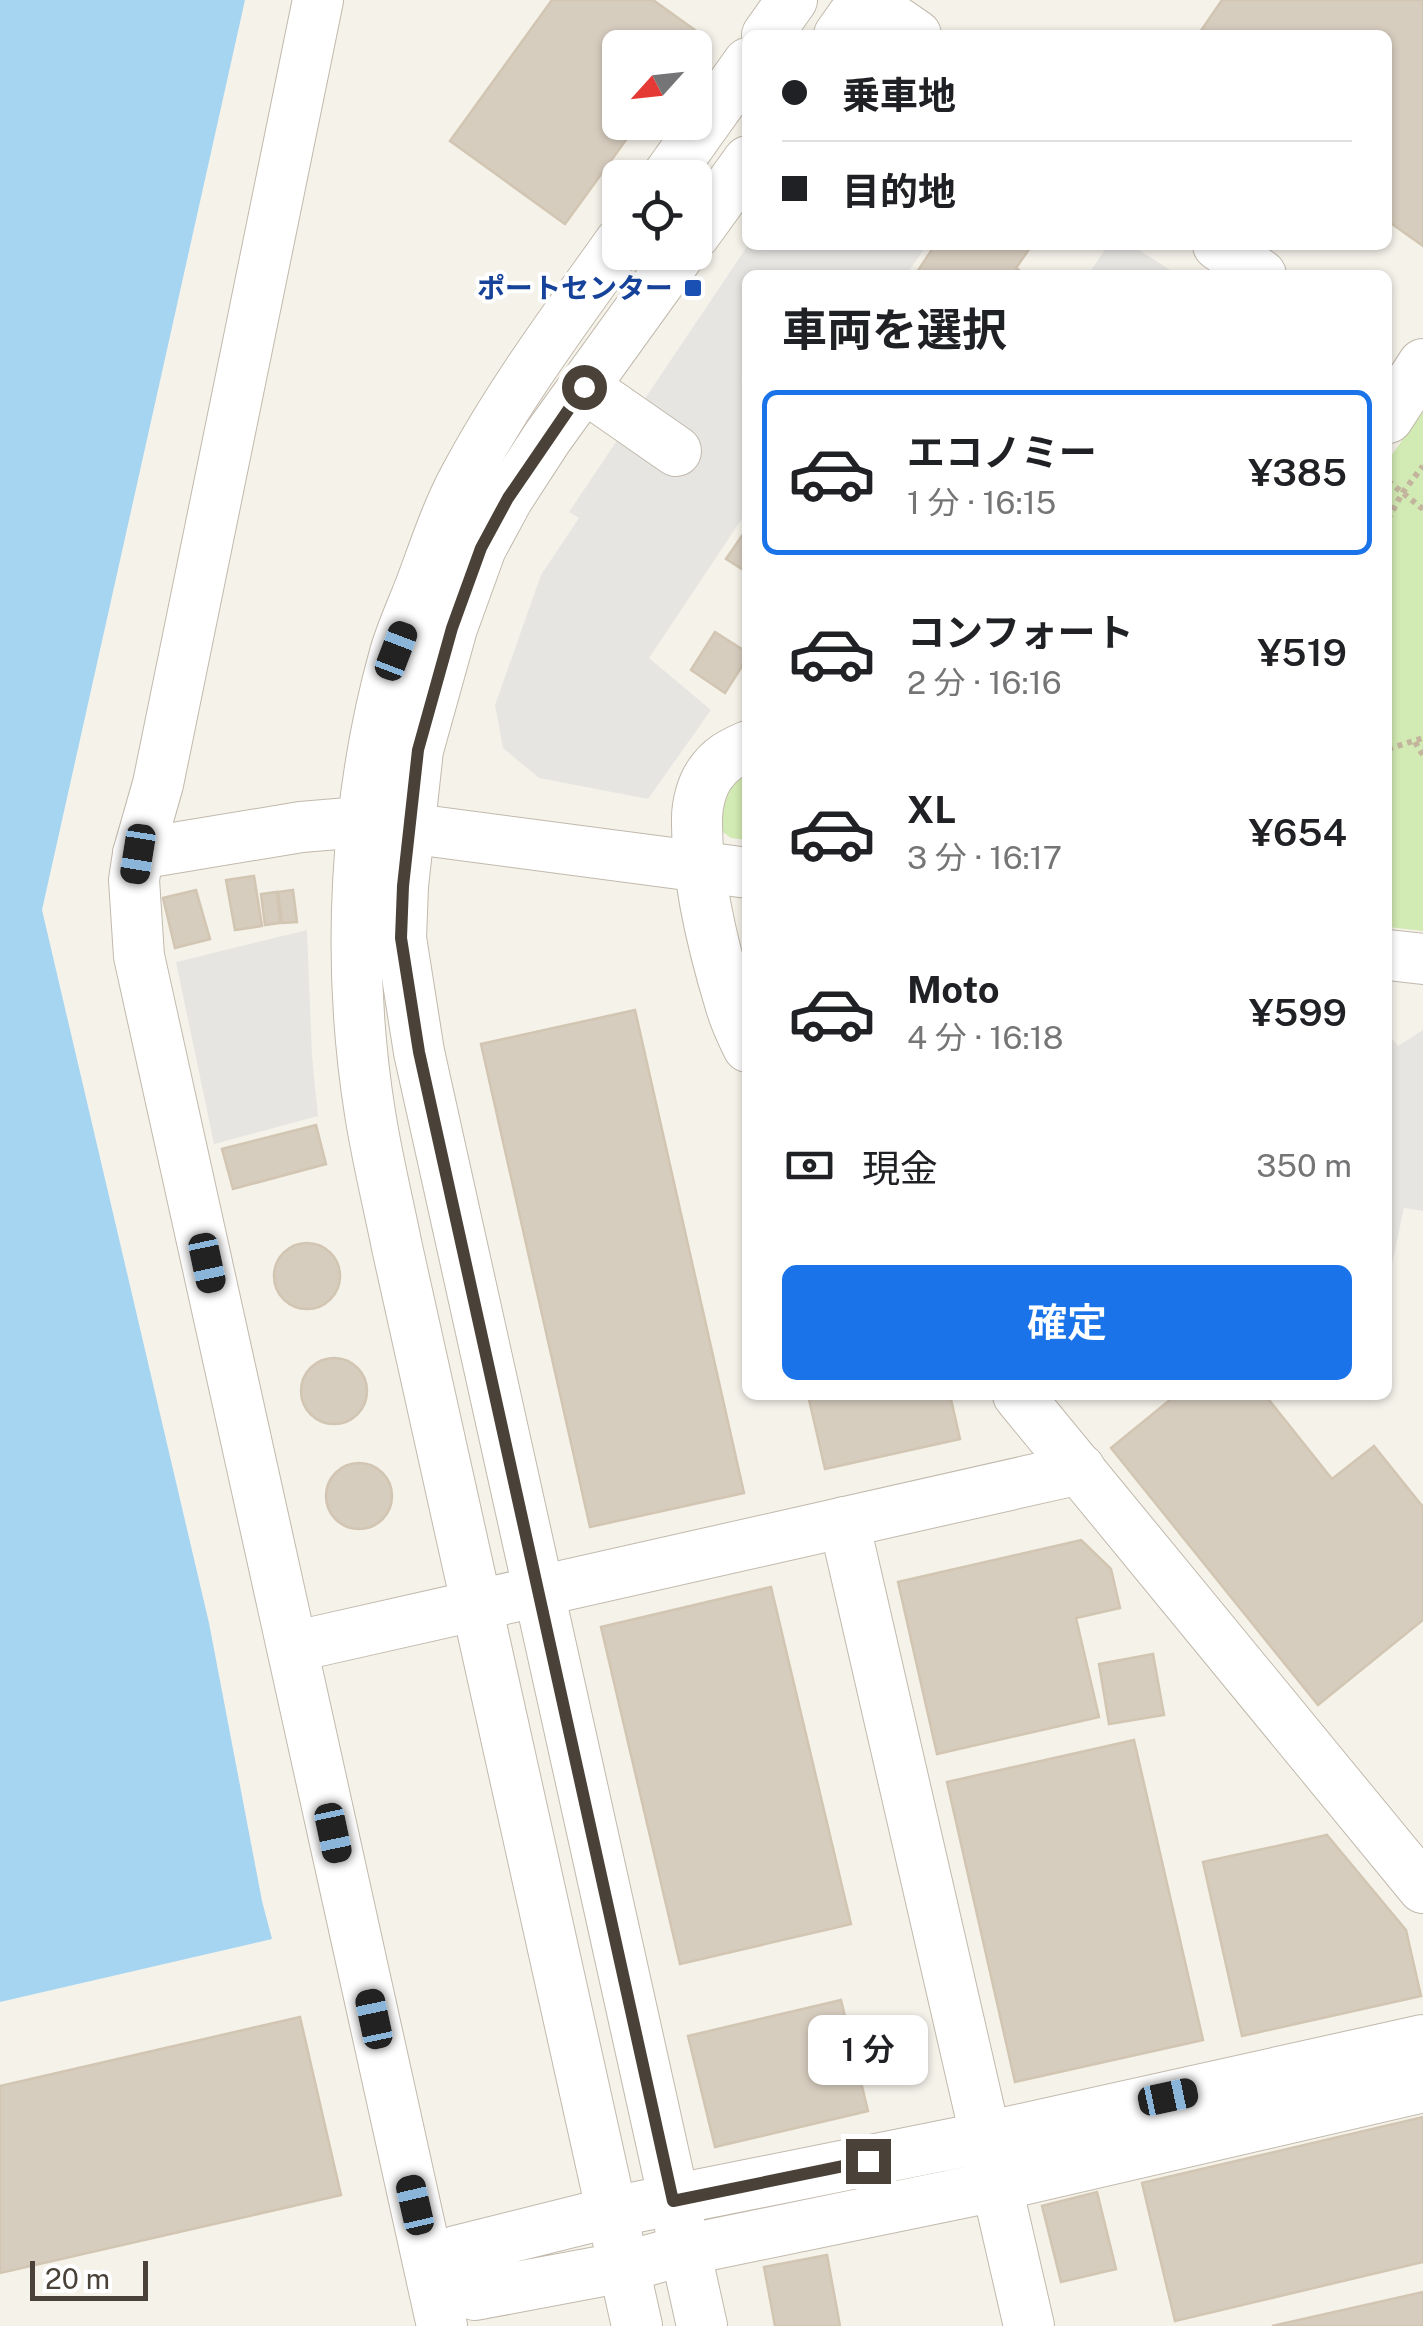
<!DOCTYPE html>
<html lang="ja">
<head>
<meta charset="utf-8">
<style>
  :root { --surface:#fff; --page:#f2f2f2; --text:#202124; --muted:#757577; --line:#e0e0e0; --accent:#1a73e8 }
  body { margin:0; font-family:"Public Sans","Noto Sans JP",sans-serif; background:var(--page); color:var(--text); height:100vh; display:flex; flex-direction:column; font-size:38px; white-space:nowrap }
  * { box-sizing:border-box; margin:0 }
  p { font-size:32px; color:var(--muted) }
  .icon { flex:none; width:55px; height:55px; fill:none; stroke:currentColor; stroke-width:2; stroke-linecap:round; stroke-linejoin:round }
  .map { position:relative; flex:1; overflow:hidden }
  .sheet { position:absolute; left:742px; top:270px; width:650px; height:1130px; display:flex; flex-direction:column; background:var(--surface); border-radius:15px; box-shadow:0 2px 8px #0004 }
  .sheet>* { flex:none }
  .guide { position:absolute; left:742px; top:30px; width:650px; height:220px; border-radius:15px; box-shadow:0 2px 8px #0004; display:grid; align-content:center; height:220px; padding:0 40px; background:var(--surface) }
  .needle { width:65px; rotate:243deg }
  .buttons { position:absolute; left:602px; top:30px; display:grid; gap:20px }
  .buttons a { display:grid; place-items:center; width:110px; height:110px; border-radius:15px; background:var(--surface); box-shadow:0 2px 8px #0004; font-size:50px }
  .scale { position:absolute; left:30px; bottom:25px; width:118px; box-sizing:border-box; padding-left:10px; border:5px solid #4a4238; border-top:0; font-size:28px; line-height:35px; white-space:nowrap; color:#4a4238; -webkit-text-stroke:8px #fff; paint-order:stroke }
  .end { position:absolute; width:45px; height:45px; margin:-22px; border:12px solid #4a4238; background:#fff; box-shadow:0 0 0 5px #fff }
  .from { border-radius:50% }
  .bubble { position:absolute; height:70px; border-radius:15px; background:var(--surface); box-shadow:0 2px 8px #0004; font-size:32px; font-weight:600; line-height:70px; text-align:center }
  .car { position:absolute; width:30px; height:60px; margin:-30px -15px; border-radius:12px; box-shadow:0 0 8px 2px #0007; background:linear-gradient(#222 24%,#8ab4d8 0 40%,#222 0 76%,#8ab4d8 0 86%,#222 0) }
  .guide b { display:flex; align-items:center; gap:35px; height:95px; font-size:38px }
  .guide b+b { border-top:2px solid var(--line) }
  .guide i { width:25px; height:25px; background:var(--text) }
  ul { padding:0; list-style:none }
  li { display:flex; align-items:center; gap:30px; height:165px; margin:0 20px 15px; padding:0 20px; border:5px solid transparent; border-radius:15px }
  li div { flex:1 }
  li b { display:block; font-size:38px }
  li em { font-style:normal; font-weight:600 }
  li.selected { border-color:var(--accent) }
  li>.icon { width:90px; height:90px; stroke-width:1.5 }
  h2 { padding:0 40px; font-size:45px; line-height:120px }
  .pay { display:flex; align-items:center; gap:25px; height:110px; padding:0 40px; font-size:38px }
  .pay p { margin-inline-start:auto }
  .primary-button { display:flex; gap:20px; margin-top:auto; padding:20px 40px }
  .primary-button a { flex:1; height:115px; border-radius:15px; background:var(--accent); color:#fff; font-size:40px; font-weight:600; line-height:115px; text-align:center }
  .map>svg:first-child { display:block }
  .green { fill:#d2eab3 }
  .parking { fill:#e7e5e2 }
  .water { fill:#a6d5f2 }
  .building { fill:#d7cdbf; stroke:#d2c5b2; stroke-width:2.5 }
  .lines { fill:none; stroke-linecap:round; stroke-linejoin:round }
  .minor-casing { stroke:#c1b9ac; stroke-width:52 }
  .path { stroke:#c3b59d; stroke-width:6; stroke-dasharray:5 5; stroke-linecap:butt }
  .minor { stroke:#fff; stroke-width:50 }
  .route { stroke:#4a4238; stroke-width:12 }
  .transit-dot { fill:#1a4fb4; stroke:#fff; stroke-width:4 }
  .labels { text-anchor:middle; stroke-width:8; stroke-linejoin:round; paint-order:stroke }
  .transit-label { font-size:28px; font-weight:bold; fill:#164399; stroke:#fff; text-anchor:end }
</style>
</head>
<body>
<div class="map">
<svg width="1423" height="2326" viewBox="0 0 1423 2326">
  <rect width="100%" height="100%" fill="#f5f2ea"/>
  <g class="green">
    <polygon points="1423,411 1423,931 1388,927 1388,460"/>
    <path d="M747 771V840L731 838 719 829C723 803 722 785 747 771Z"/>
  </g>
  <g class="parking">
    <polygon points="748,245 927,245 906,275 748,275 747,369 741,379 747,385 747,511 649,658 711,710 648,799 539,778 503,748 495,705 541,575 579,518 569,512"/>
    <polygon points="1108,245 1131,245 1178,275 1088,275"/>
    <polygon points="307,930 312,1056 318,1116 214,1144 176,962"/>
    <polygon points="1423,1030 1423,1211 1404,1208 1388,1282 1388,1034 1398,1046"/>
  </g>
  <polygon class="water" points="0,0 245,0 42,910 209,1623 262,1901 272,1939 0,2002"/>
  <g class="building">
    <polygon points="552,0 653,0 702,35 693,48 620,48 620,122 639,122 565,224 450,141"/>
    <polygon points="1222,0 1423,0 1423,246 1388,221 1388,35 1198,35"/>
    <polygon points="935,245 979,246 1032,245 1016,268 1026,275 915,275"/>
    <polygon points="748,527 748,573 726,559"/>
    <polygon points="715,632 748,653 748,657 725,693 691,670"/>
    <polygon points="254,876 262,926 235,930 226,880"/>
    <polygon points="196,890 210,939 175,948 163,898"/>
    <polygon points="293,890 297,922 282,923 278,892"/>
    <polygon points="277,892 280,923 265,925 261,894"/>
    <polygon points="635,1010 744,1493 590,1527 481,1044"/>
    <polygon points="316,1125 326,1164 233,1189 222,1149"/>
    <circle cx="307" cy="1276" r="33"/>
    <circle cx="334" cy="1391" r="33"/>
    <polygon points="808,1395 950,1395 960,1439 825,1469"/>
    <polygon points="1176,1395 1265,1395 1332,1479 1374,1446 1423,1507 1423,1620 1318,1705 1111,1448"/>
    <circle cx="359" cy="1496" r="33"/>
    <polygon points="1081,1540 1111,1569 1120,1608 1076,1618 1099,1717 937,1754 898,1582"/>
    <polygon points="771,1587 851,1924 680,1964 601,1627"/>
    <polygon points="1153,1654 1164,1715 1109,1724 1099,1664"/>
    <polygon points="1134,1740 1203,2040 1015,2082 947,1782"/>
    <polygon points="1327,1835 1406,1930 1421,1996 1242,2036 1203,1862"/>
    <polygon points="841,2000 868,2111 715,2147 688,2036"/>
    <polygon points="300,2017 341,2195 0,2273 0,2086"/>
    <polygon points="1423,2117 1423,2262 1175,2321 1142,2183"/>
    <polygon points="1097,2192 1116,2269 1061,2282 1042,2206"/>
    <polygon points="827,2255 840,2326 775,2326 764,2267"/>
    <polygon points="1423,2292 1423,2326 1272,2326"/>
  </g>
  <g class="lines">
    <g class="minor-casing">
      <g id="minor">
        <polyline points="318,0 158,784 138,854 134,880 139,956 442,2326"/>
        <polyline points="865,0 916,35"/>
        <polyline points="767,35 792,0"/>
        <polyline points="839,35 864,0"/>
        <polyline points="666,178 748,63"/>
        <polyline points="695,234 748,161"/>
        <path d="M620 242C566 318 509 394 465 477 447 510 435 547 422 582 413 606 402 629 395 653 354 799 346 963 370 1113 377 1158 388 1202 397 1247L637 2326"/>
        <polyline points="1218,245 1261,275"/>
        <polyline points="681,252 547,438 508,498 481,548 452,628 418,750 403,886 401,938 419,1052 702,2326"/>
        <polyline points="584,387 676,451"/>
        <polyline points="1388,418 1423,364"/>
        <path d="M748 746C732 753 720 759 710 774 702 785 697 804 697 818 696 877 713 947 730 1003 734 1018 741 1033 748 1047"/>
        <polyline points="138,854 301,827 361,822 748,873"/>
        <polyline points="1388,955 1423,959"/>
        <polyline points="1018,1395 1423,1888"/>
        <polyline points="844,1522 1029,2326"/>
        <polyline points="292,1647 1080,1469"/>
        <polyline points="1423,2040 986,2137 612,2212 456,2251 432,2279 475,2295 624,2267 685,2250 996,2186 1423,2087"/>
      </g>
    </g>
    <g class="path">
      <polyline points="1388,481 1423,509"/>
      <polyline points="1388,519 1403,492 1423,466"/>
      <polyline points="1415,742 1423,755"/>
      <polyline points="1388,749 1423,738"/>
    </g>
    <use href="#minor" class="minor"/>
  </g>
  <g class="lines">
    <polyline class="route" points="584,387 508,498 481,548 452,628 418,750 403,886 401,938 419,1052 673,2201 868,2161"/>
  </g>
  <rect class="transit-dot" x="683" y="278" width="20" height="20" rx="5"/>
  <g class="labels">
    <g class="transit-label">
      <text x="673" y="298">ポートセンター</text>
    </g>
  </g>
</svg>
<div class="buttons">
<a><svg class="needle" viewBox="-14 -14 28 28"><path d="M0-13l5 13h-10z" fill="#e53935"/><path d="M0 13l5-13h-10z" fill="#757577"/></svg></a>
<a><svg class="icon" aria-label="locate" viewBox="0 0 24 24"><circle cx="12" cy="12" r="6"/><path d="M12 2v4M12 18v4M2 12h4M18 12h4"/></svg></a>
</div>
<div class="scale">20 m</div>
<i class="end from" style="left:584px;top:387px"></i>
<i class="end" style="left:868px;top:2161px"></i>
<div class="bubble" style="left:808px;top:2015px;width:120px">1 分</div>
<i class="car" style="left:396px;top:651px;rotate:21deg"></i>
<i class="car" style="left:138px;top:854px;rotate:189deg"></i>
<i class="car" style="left:207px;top:1263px;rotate:168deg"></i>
<i class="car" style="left:333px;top:1833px;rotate:168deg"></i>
<i class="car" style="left:374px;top:2019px;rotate:348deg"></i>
<i class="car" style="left:1168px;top:2097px;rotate:78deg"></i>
<i class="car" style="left:415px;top:2205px;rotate:347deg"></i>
<div class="guide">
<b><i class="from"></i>乗車地</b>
<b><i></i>目的地</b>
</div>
<section class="sheet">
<h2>車両を選択</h2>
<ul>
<li class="selected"><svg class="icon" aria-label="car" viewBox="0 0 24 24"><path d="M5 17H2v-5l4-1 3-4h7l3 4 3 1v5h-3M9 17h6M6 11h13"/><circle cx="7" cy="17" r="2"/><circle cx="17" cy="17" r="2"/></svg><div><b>エコノミー</b><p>1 分 · 16:15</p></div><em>¥385</em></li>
<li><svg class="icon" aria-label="car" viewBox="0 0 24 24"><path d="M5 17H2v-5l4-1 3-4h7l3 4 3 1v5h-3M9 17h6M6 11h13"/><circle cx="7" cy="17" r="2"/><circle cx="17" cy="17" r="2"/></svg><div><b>コンフォート</b><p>2 分 · 16:16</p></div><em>¥519</em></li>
<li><svg class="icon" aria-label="car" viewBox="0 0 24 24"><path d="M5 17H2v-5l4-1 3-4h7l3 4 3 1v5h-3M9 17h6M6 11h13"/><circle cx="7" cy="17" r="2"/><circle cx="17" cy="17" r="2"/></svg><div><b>XL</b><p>3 分 · 16:17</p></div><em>¥654</em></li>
<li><svg class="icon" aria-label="car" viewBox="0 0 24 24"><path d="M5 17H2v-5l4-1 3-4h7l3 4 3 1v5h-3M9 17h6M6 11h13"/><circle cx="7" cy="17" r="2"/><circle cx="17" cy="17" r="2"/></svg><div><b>Moto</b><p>4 分 · 16:18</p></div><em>¥599</em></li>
</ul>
<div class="pay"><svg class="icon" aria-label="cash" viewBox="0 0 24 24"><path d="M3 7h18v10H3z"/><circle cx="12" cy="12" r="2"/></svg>現金<p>350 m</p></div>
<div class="primary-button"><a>確定</a></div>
</section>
</div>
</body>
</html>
